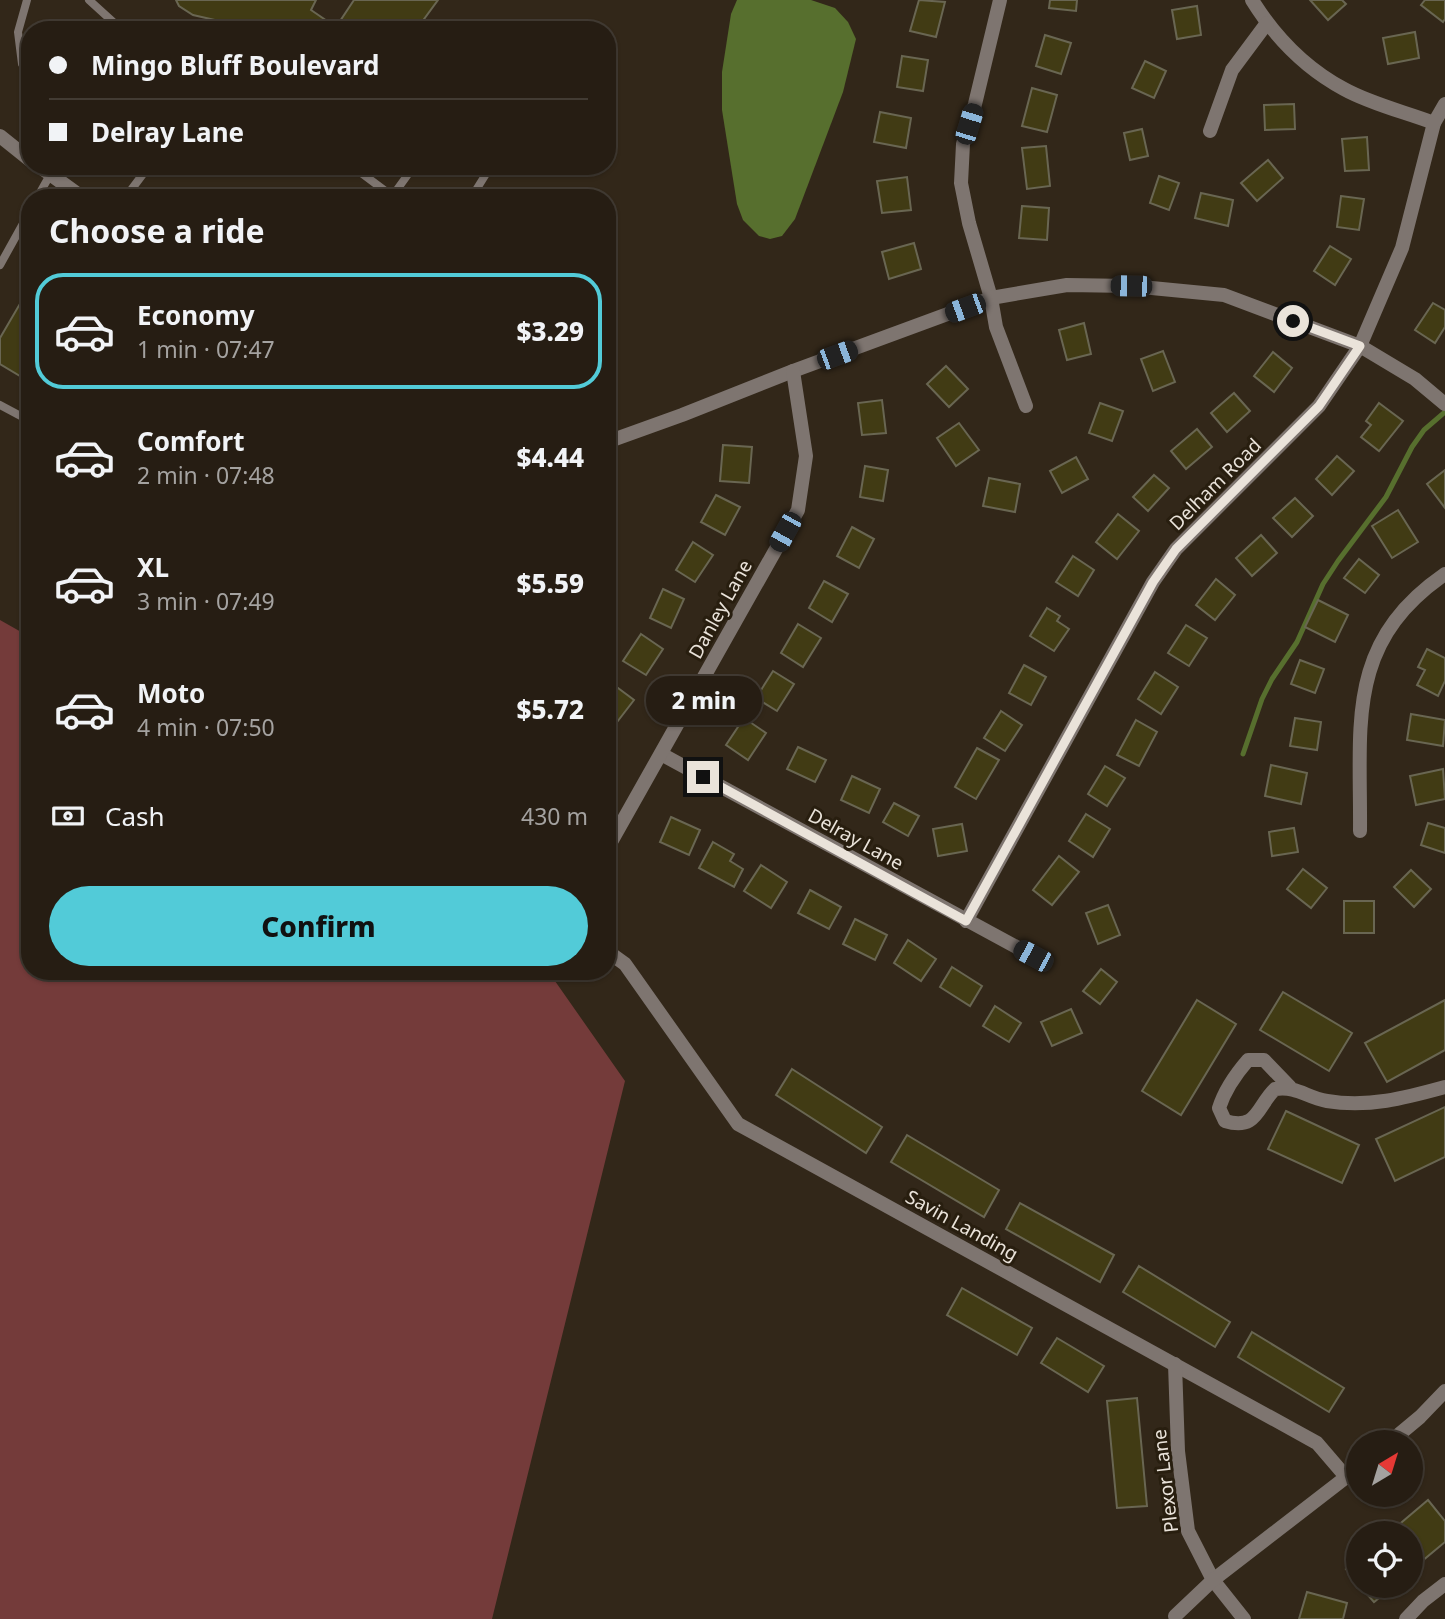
<!DOCTYPE html>
<html lang="en">
<head>
<meta charset="utf-8">
<style>
  :root { --surface:#261d13; --page:#2e261c; --text:#f1f3f6; --muted:#a4a2a0; --line:#423b33; --accent:#52cbd8 }
  body { margin:0; font-family:"Noto Sans",sans-serif; background:var(--page); color:var(--text); height:100vh; display:flex; flex-direction:column; font-size:26px; white-space:nowrap }
  * { box-sizing:border-box; margin:0 }
  p { font-size:23px; color:var(--muted) }
  .icon { flex:none; width:38px; height:38px; fill:none; stroke:currentColor; stroke-width:2; stroke-linecap:round; stroke-linejoin:round }
  .map { position:relative; flex:1; overflow:hidden }
  .panel { position:absolute; left:21px; top:189px; width:595px; height:791px; display:flex; flex-direction:column; background:var(--surface); border-radius:28px; box-shadow:0 2px 5px #0004,0 0 0 2px var(--line) }
  .panel>* { flex:none }
  .guide { position:absolute; left:21px; top:21px; width:595px; height:154px; border-radius:28px; box-shadow:0 2px 5px #0004,0 0 0 2px var(--line); display:grid; align-content:center; height:154px; padding:0 28px; background:var(--surface) }
  .needle { width:46px; rotate:38deg }
  .buttons { position:absolute; left:1346px; top:1430px; display:grid; gap:14px }
  .buttons a { display:grid; place-items:center; width:77px; height:77px; border-radius:50%; background:var(--surface); box-shadow:0 2px 5px #0004,0 0 0 2px var(--line); font-size:35px }
  .end { position:absolute; width:32px; height:32px; margin:-16px; border:9px solid #eae3da; background:#111; box-shadow:0 0 0 4px #111 }
  .from { border-radius:50% }
  .bubble { position:absolute; height:49px; border-radius:24px; background:var(--surface); box-shadow:0 2px 5px #0004,0 0 0 2px var(--line); font-size:23px; font-weight:800; line-height:49px; text-align:center }
  .car { position:absolute; width:21px; height:42px; margin:-21px -10px; border-radius:9px; box-shadow:0 0 5px 2px #0007; background:linear-gradient(#222 24%,#8ab4d8 0 40%,#222 0 76%,#8ab4d8 0 86%,#222 0) }
  .guide b { display:flex; align-items:center; gap:24px; height:66px; font-size:26px }
  .guide b+b { border-top:2px solid var(--line) }
  .guide i { width:18px; height:18px; background:var(--text) }
  ul { padding:0; list-style:none }
  li { display:flex; align-items:center; gap:21px; height:116px; margin:0 14px 10px; padding:0 14px; border:4px solid transparent; border-radius:28px }
  li div { flex:1 }
  li b { display:block; font-size:26px }
  li em { font-style:normal; font-weight:800 }
  li.active { border-color:var(--accent) }
  li>.icon { width:63px; height:63px; stroke-width:1.5 }
  h2 { padding:0 28px; font-size:32px; line-height:84px }
  .pay { display:flex; align-items:center; gap:18px; height:77px; padding:0 28px; font-size:26px }
  .pay p { margin-inline-start:auto }
  .action { display:flex; gap:14px; margin-top:auto; padding:14px 28px }
  .action a { flex:1; height:80px; border-radius:42px; background:var(--accent); color:#111; font-size:28px; font-weight:800; line-height:80px; text-align:center }
  .map>svg:first-child { display:block }
  .green { fill:#743b3a }
  .water { fill:#576f2e }
  .lines { fill:none; stroke-linecap:round; stroke-linejoin:round }
  .stream { stroke:#576f2e; stroke-width:5 }
  .building { fill:#413b14; stroke:#696652; stroke-width:2 }
  .service { stroke:#7e7570; stroke-width:8 }
  .minor { stroke:#7e7570; stroke-width:14 }
  .route { stroke:#eae3da; stroke-width:9 }
  .labels { text-anchor:middle; stroke-width:6; stroke-linejoin:round; paint-order:stroke }
  .street-label { font-size:19px; fill:#eae3da; stroke:#281e0f }
</style>
</head>
<body>
<div class="map">
<svg width="1445" height="1619" viewBox="0 0 1445 1619">
  <rect width="100%" height="100%" fill="#322719"/>
  <polygon class="green" points="0,620 30,637 30,971 548,971 625,1081 492,1619 0,1619"/>
  <polygon class="water" points="737,0 811,0 835,8 848,22 856,39 843,92 795,219 782,236 770,239 759,236 743,220 737,204 722,110 722,72 731,14"/>
  <g class="lines">
    <polyline class="stream" points="1243,754 1262,699 1272,679 1297,642 1323,584 1338,561 1386,497 1412,447 1424,430 1445,412"/>
  </g>
  <g class="building">
    <polygon points="176,0 316,0 311,10 336,27 354,0 438,0 416,30 213,30 215,20 193,15 179,6"/>
    <polygon points="919,0 945,2 936,37 910,31"/>
    <polygon points="1050,0 1077,0 1076,11 1049,8"/>
    <polygon points="1310,0 1342,0 1346,4 1328,20"/>
    <polygon points="1425,0 1445,0 1445,19 1443,22 1421,5"/>
    <polygon points="1197,6 1201,35 1177,39 1172,10"/>
    <polygon points="1415,32 1419,58 1388,64 1383,38"/>
    <polygon points="1045,35 1071,43 1061,74 1036,66"/>
    <polygon points="902,56 928,60 923,91 897,87"/>
    <polygon points="1145,61 1166,71 1154,98 1132,88"/>
    <polygon points="1032,88 1057,95 1047,132 1022,126"/>
    <polygon points="1294,104 1295,129 1265,130 1264,105"/>
    <polygon points="880,112 911,118 906,148 874,142"/>
    <polygon points="1142,129 1148,156 1130,160 1124,133"/>
    <polygon points="1367,137 1369,170 1345,171 1342,139"/>
    <polygon points="1046,146 1050,186 1027,189 1022,148"/>
    <polygon points="1268,160 1283,178 1257,201 1241,183"/>
    <polygon points="1159,176 1179,183 1169,210 1150,203"/>
    <polygon points="907,177 911,210 882,213 877,181"/>
    <polygon points="1201,193 1233,200 1228,226 1195,218"/>
    <polygon points="1341,196 1364,199 1359,230 1337,227"/>
    <polygon points="1022,206 1049,208 1047,240 1019,238"/>
    <polygon points="914,243 921,269 889,279 882,252"/>
    <polygon points="1330,246 1351,259 1335,285 1314,271"/>
    <polygon points="21,302 30,307 30,382 0,364 0,338"/>
    <polygon points="1433,303 1445,310 1445,327 1435,343 1415,330"/>
    <polygon points="1084,323 1091,354 1067,360 1059,330"/>
    <polygon points="1163,351 1175,382 1153,391 1141,359"/>
    <polygon points="1273,352 1292,368 1274,392 1254,376"/>
    <polygon points="946,366 968,389 949,407 927,384"/>
    <polygon points="1234,393 1250,411 1227,432 1211,413"/>
    <polygon points="882,400 886,433 862,435 858,403"/>
    <polygon points="1100,403 1123,411 1112,441 1089,433"/>
    <polygon points="1379,403 1403,421 1379,451 1361,437 1371,425 1366,421"/>
    <polygon points="959,423 979,450 956,466 937,438"/>
    <polygon points="1197,429 1212,447 1186,469 1171,451"/>
    <polygon points="723,445 752,447 749,483 720,481"/>
    <polygon points="1337,456 1354,471 1332,495 1316,479"/>
    <polygon points="1076,457 1088,479 1062,493 1050,471"/>
    <polygon points="865,466 888,470 883,501 860,497"/>
    <polygon points="1445,470 1445,508 1427,484"/>
    <polygon points="1154,475 1169,488 1148,511 1133,497"/>
    <polygon points="989,478 1020,484 1015,512 983,506"/>
    <polygon points="716,495 740,507 725,535 701,522"/>
    <polygon points="1295,498 1313,516 1292,537 1273,518"/>
    <polygon points="1398,510 1418,542 1392,558 1372,526"/>
    <polygon points="1118,514 1139,531 1117,559 1096,542"/>
    <polygon points="852,527 874,539 859,568 837,556"/>
    <polygon points="1261,535 1277,553 1252,576 1236,558"/>
    <polygon points="693,542 713,555 695,582 676,570"/>
    <polygon points="1073,556 1094,570 1078,596 1056,582"/>
    <polygon points="1359,559 1379,575 1365,593 1344,578"/>
    <polygon points="1216,579 1235,595 1215,620 1196,605"/>
    <polygon points="824,581 848,594 832,622 809,608"/>
    <polygon points="663,589 684,599 671,628 650,618"/>
    <polygon points="1318,600 1348,615 1335,642 1305,627"/>
    <polygon points="1047,608 1060,616 1057,621 1069,629 1054,651 1030,636"/>
    <polygon points="798,624 821,638 803,667 781,653"/>
    <polygon points="1186,625 1207,638 1189,666 1168,653"/>
    <polygon points="641,634 663,649 646,675 623,661"/>
    <polygon points="1427,649 1445,658 1445,681 1438,696 1417,685 1425,670 1418,667"/>
    <polygon points="1300,660 1324,669 1315,693 1291,684"/>
    <polygon points="1024,665 1046,677 1031,705 1009,693"/>
    <polygon points="773,671 794,684 777,711 756,698"/>
    <polygon points="1155,672 1178,687 1161,714 1138,699"/>
    <polygon points="614,685 634,700 614,726 607,721 607,694"/>
    <polygon points="1001,711 1022,725 1005,751 984,738"/>
    <polygon points="1411,714 1445,720 1443,746 1407,740"/>
    <polygon points="744,718 766,733 748,760 726,745"/>
    <polygon points="1295,718 1321,722 1317,750 1290,746"/>
    <polygon points="1136,720 1157,732 1139,766 1117,755"/>
    <polygon points="798,747 826,760 815,782 787,769"/>
    <polygon points="977,748 999,760 976,799 955,787"/>
    <polygon points="1271,765 1307,773 1301,804 1265,796"/>
    <polygon points="1105,766 1125,778 1107,806 1088,794"/>
    <polygon points="1443,769 1445,799 1416,805 1410,776"/>
    <polygon points="852,776 880,789 869,813 841,800"/>
    <polygon points="894,803 919,816 908,836 883,822"/>
    <polygon points="1086,814 1110,829 1093,857 1069,841"/>
    <polygon points="671,817 700,830 689,855 660,842"/>
    <polygon points="1428,823 1445,828 1445,853 1421,845"/>
    <polygon points="962,824 967,851 938,856 933,829"/>
    <polygon points="1294,828 1298,852 1272,856 1269,832"/>
    <polygon points="713,842 734,854 730,861 743,869 734,887 699,868"/>
    <polygon points="1059,856 1079,872 1052,905 1033,890"/>
    <polygon points="761,865 787,882 771,908 744,891"/>
    <polygon points="1303,869 1327,888 1311,908 1287,889"/>
    <polygon points="1411,870 1431,889 1414,907 1394,887"/>
    <polygon points="810,890 841,907 829,929 798,913"/>
    <rect x="1344" y="901" width="30" height="32"/>
    <polygon points="1108,905 1120,935 1098,944 1086,913"/>
    <polygon points="855,919 887,935 875,960 843,944"/>
    <polygon points="908,940 936,959 921,981 894,963"/>
    <polygon points="952,967 982,986 970,1006 940,987"/>
    <polygon points="1101,969 1117,982 1100,1004 1083,991"/>
    <polygon points="1283,992 1352,1033 1329,1071 1260,1030"/>
    <polygon points="1197,1000 1236,1024 1181,1115 1142,1091"/>
    <polygon points="1445,1000 1445,1050 1387,1082 1365,1043"/>
    <polygon points="995,1006 1021,1023 1009,1042 983,1026"/>
    <polygon points="1071,1009 1082,1033 1052,1046 1041,1022"/>
    <polygon points="792,1069 882,1127 866,1153 776,1095"/>
    <polygon points="1445,1107 1445,1157 1395,1181 1376,1139"/>
    <polygon points="1286,1111 1359,1145 1342,1183 1268,1149"/>
    <polygon points="907,1135 999,1190 984,1217 891,1162"/>
    <polygon points="1020,1203 1114,1255 1100,1282 1006,1229"/>
    <polygon points="1139,1266 1230,1322 1215,1347 1123,1292"/>
    <polygon points="962,1288 1032,1328 1017,1355 947,1315"/>
    <polygon points="1252,1332 1344,1388 1329,1412 1238,1357"/>
    <polygon points="1057,1338 1104,1366 1088,1392 1041,1363"/>
    <polygon points="1137,1398 1147,1506 1117,1508 1107,1401"/>
    <polygon points="1428,1500 1445,1521 1445,1542 1410,1571 1410,1533 1389,1533"/>
    <polygon points="1358,1559 1358,1583 1346,1569"/>
    <polygon points="1360,1586 1394,1586 1374,1602"/>
    <polygon points="1307,1592 1347,1603 1343,1619 1299,1619"/>
  </g>
  <g class="lines">
    <g class="service">
      <polyline points="27,0 18,32 22,64 30,71"/>
      <polyline points="89,0 122,30"/>
      <polyline points="352,166 392,196"/>
      <polyline points="37,198 55,166"/>
      <polyline points="125,198 149,166"/>
      <polyline points="391,198 414,166"/>
      <polyline points="471,198 491,166"/>
      <polyline points="0,265 30,211"/>
      <polyline points="0,405 30,421"/>
    </g>
    <g class="minor">
      <polyline points="1000,0 975,104 963,144 961,183 969,223 991,298 996,327 1026,406"/>
      <path d="M1252 0C1275 37 1305 68 1344 89 1371 104 1405 112 1434 123"/>
      <polyline points="1210,131 1232,70 1267,23"/>
      <polyline points="0,136 30,160"/>
      <polyline points="39,166 83,198"/>
      <polyline points="607,442 682,415 793,371 991,298 1067,285 1131,286 1224,295 1360,346 1415,379 1445,404"/>
      <polyline points="661,754 1033,956"/>
      <path d="M1360 831C1361 724 1345 643 1445 574"/>
      <polyline points="607,849 798,510 806,456 793,371"/>
      <polyline points="966,921 1153,582 1176,549 1319,406 1360,346 1402,248 1434,123 1445,104"/>
      <polyline points="607,951 625,964 738,1124 1317,1443 1347,1478"/>
      <path d="M1290 1087 1264 1060H1248C1235 1075 1225 1089 1219 1108L1225 1121C1258 1131 1257 1106 1275 1089 1298 1086 1305 1097 1327 1101 1368 1108 1405 1098 1445 1087"/>
      <polyline points="1175,1364 1178,1451 1188,1531 1213,1580 1244,1619"/>
      <polyline points="1390,1442 1420,1417 1445,1391"/>
      <polyline points="1175,1616 1213,1580 1358,1468"/>
      <polyline points="1406,1619 1423,1601 1445,1584"/>
    </g>
  </g>
  <g class="lines">
    <polyline class="route" points="703,777 966,921 1153,582 1176,549 1319,406 1360,346 1293,321"/>
  </g>
  <g class="labels">
    <g class="street-label">
      <text transform="translate(1215 484) rotate(-45)" y="7">Delham Road</text>
      <text transform="translate(720 609) rotate(-61)" y="7">Danley Lane</text>
      <text transform="translate(856 839) rotate(29)" y="7">Delray Lane</text>
      <text transform="translate(962 1225) rotate(29)" y="7">Savin Landing</text>
      <text transform="translate(1165 1481) rotate(-97)" y="7">Plexor Lane</text>
    </g>
  </g>
</svg>
<div class="buttons">
<a><svg class="needle" viewBox="-14 -14 28 28"><path d="M0-13l5 13h-10z" fill="#e53935"/><path d="M0 13l5-13h-10z" fill="#a4a2a0"/></svg></a>
<a><svg class="icon" aria-label="locate" viewBox="0 0 24 24"><circle cx="12" cy="12" r="6"/><path d="M12 2v4M12 18v4M2 12h4M18 12h4"/></svg></a>
</div>
<i class="end from" style="left:1293px;top:321px"></i>
<i class="end" style="left:703px;top:777px"></i>
<div class="bubble" style="left:646px;top:676px;width:116px">2 min</div>
<i class="car" style="left:969px;top:124px;rotate:17deg"></i>
<i class="car" style="left:1131px;top:286px;rotate:271deg"></i>
<i class="car" style="left:965px;top:308px;rotate:250deg"></i>
<i class="car" style="left:837px;top:355px;rotate:70deg"></i>
<i class="car" style="left:785px;top:532px;rotate:209deg"></i>
<i class="car" style="left:1033px;top:956px;rotate:298deg"></i>
<div class="guide">
<b><i class="from"></i>Mingo Bluff Boulevard</b>
<b><i></i>Delray Lane</b>
</div>
<section class="panel">
<h2>Choose a ride</h2>
<ul>
<li class="active"><svg class="icon" aria-label="car" viewBox="0 0 24 24"><path d="M5 17H2v-5l4-1 3-4h7l3 4 3 1v5h-3M9 17h6M6 11h13"/><circle cx="7" cy="17" r="2"/><circle cx="17" cy="17" r="2"/></svg><div><b>Economy</b><p>1 min · 07:47</p></div><em>$3.29</em></li>
<li><svg class="icon" aria-label="car" viewBox="0 0 24 24"><path d="M5 17H2v-5l4-1 3-4h7l3 4 3 1v5h-3M9 17h6M6 11h13"/><circle cx="7" cy="17" r="2"/><circle cx="17" cy="17" r="2"/></svg><div><b>Comfort</b><p>2 min · 07:48</p></div><em>$4.44</em></li>
<li><svg class="icon" aria-label="car" viewBox="0 0 24 24"><path d="M5 17H2v-5l4-1 3-4h7l3 4 3 1v5h-3M9 17h6M6 11h13"/><circle cx="7" cy="17" r="2"/><circle cx="17" cy="17" r="2"/></svg><div><b>XL</b><p>3 min · 07:49</p></div><em>$5.59</em></li>
<li><svg class="icon" aria-label="car" viewBox="0 0 24 24"><path d="M5 17H2v-5l4-1 3-4h7l3 4 3 1v5h-3M9 17h6M6 11h13"/><circle cx="7" cy="17" r="2"/><circle cx="17" cy="17" r="2"/></svg><div><b>Moto</b><p>4 min · 07:50</p></div><em>$5.72</em></li>
</ul>
<div class="pay"><svg class="icon" aria-label="cash" viewBox="0 0 24 24"><path d="M3 7h18v10H3z"/><circle cx="12" cy="12" r="2"/></svg>Cash<p>430 m</p></div>
<div class="action"><a>Confirm</a></div>
</section>
</div>
</body>
</html>
